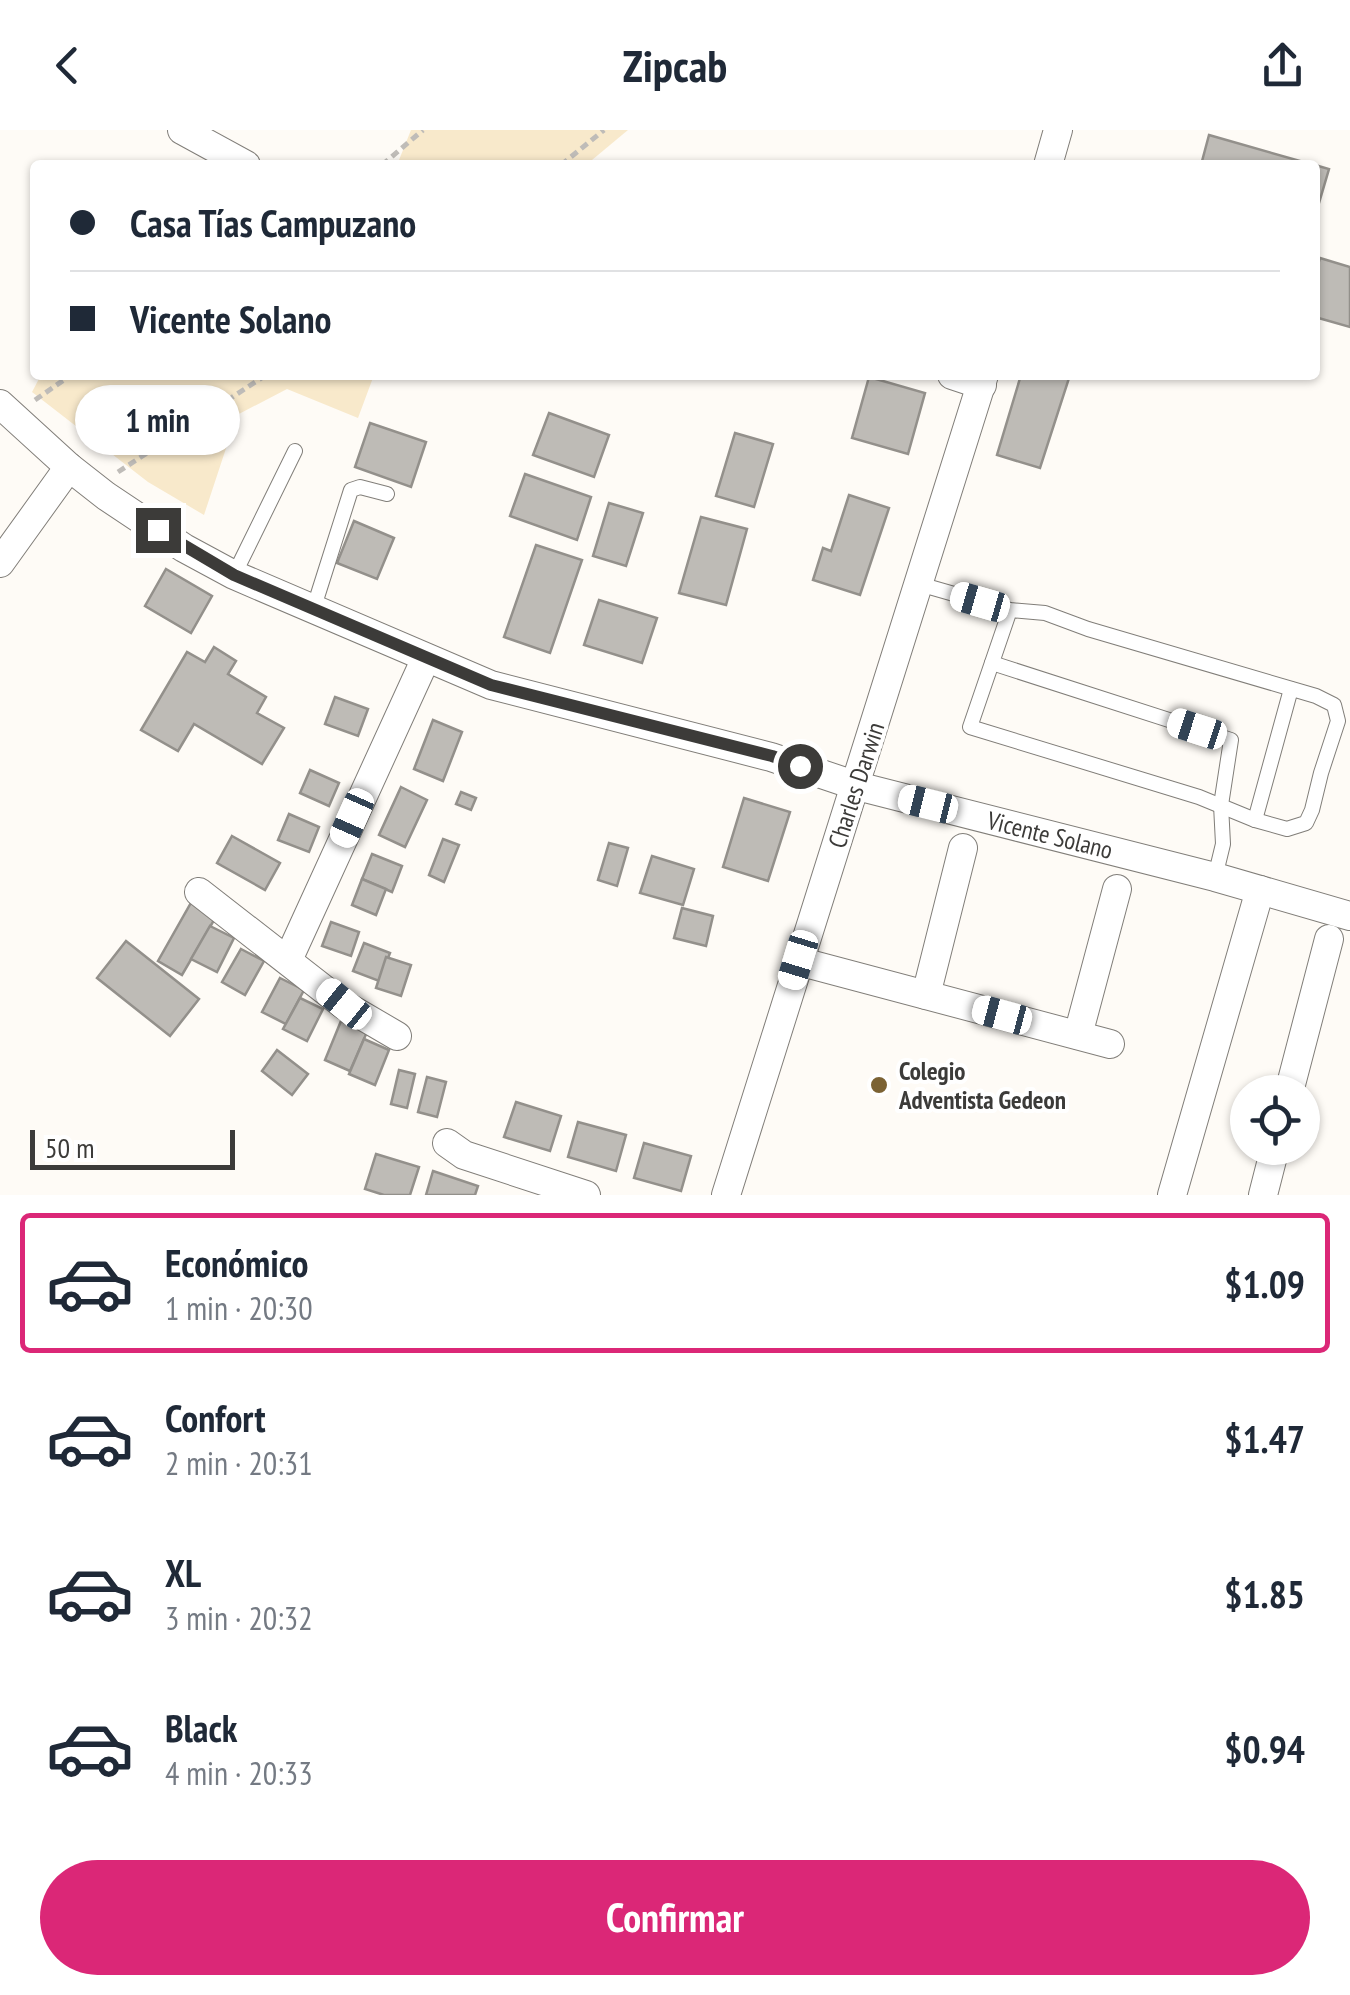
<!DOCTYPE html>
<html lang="es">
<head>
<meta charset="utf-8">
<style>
  :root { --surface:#fff; --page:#f2f2f3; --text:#1f2937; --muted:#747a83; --line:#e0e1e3; --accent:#db2777 }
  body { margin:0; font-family:"PT Sans Narrow",sans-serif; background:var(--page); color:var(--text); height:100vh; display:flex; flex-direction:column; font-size:38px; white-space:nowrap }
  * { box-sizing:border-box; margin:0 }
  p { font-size:32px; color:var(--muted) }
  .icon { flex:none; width:55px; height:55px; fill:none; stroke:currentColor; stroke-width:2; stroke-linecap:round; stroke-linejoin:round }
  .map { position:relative; height:1065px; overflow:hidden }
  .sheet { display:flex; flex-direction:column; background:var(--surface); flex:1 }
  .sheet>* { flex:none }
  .guide { position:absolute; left:30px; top:30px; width:1290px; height:220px; border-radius:10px; box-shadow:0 2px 8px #0004; display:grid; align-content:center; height:220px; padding:0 40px; background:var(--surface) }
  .fabs { position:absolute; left:1230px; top:945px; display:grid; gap:20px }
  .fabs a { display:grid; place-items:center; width:90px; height:90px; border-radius:50%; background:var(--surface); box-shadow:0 2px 8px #0004; font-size:50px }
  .scale { position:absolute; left:30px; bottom:25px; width:205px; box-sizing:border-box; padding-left:10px; border:5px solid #3c3b39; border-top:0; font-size:28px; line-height:35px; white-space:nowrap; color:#3c3b39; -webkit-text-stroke:8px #fff; paint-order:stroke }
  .end { position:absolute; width:45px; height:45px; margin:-22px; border:12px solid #3c3b39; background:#fff; box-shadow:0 0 0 5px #fff }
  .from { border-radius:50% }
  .bubble { position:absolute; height:70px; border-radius:35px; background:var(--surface); box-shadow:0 2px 8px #0004; font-size:32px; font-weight:700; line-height:70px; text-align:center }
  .car { position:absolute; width:30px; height:60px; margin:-30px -15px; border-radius:12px; box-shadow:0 0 8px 2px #0007; background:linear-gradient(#fff 24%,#345 0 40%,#fff 0 76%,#345 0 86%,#fff 0) }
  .guide b { display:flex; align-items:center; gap:35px; height:95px; font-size:38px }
  .guide b+b { border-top:2px solid var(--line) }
  .guide i { width:25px; height:25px; background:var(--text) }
  ul { padding:18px 0 0; list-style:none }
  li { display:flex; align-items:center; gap:30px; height:140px; margin:0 20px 15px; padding:0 20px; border:5px solid transparent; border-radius:10px }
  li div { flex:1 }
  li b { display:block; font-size:38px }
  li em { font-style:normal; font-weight:700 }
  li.active { border-color:var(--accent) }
  li>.icon { width:90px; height:90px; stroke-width:1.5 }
  .action { display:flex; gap:20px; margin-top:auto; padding:20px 40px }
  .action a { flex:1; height:115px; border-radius:60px; background:var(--accent); color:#fff; font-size:40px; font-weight:700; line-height:115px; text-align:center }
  header { display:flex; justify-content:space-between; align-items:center; height:130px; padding:0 40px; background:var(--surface); font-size:45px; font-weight:700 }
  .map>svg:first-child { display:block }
  .green { fill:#f8e9cb }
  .building { fill:#bebbb6; stroke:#93908b; stroke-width:2.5 }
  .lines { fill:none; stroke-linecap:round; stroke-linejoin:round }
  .lane-casing { stroke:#817e79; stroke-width:16 }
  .street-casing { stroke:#817e79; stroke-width:30 }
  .path { stroke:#bfbcb8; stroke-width:5; stroke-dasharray:8 5; stroke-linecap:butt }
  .lane { stroke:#fff; stroke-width:14 }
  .street { stroke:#fff; stroke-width:28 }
  .route { stroke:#3c3b39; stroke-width:12 }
  .poi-dot { fill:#7b6233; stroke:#fff; stroke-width:4 }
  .labels { text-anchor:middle; stroke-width:8; stroke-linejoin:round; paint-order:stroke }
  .street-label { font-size:25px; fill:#3c3b39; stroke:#fff }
  .poi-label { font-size:25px; font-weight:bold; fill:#3c3b39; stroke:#fff; text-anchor:start }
</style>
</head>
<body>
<header><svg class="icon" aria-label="back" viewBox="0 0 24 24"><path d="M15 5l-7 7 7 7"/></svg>Zipcab<svg class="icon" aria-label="share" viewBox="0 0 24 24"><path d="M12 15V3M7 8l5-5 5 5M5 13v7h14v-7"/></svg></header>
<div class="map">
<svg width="1350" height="1065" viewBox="0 0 1350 1065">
  <rect width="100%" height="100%" fill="#fefbf6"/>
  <g class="green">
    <polygon points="411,0 628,0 586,35 397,35"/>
    <polygon points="41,245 374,245 358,288 287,259 237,285 204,385 148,352 32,262"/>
  </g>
  <g class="building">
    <polygon points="1209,5 1314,35 1201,35"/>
    <polygon points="1315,35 1329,39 1319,73 1315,72"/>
    <polygon points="1320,128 1350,137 1350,197 1315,187 1315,145"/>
    <polygon points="1021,245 1070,245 1040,338 997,325"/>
    <polygon points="869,247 925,263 908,324 852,308"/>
    <polygon points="549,283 609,305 594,347 533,325"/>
    <polygon points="370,293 426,312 411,357 355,337"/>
    <polygon points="735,303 773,314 754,377 716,366"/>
    <polygon points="525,344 591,367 577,410 510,386"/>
    <polygon points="849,365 889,378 860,465 813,450 823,418 831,421"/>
    <polygon points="609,373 643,383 626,436 593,426"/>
    <polygon points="701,387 747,399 726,475 679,463"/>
    <polygon points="354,391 394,408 377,449 337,433"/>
    <polygon points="536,415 582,430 550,523 504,507"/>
    <polygon points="166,439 212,466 191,503 145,476"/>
    <polygon points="599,470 657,488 642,533 584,515"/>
    <polygon points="214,517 236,531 228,544 266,567 257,583 284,598 262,634 194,594 178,621 141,600 187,522 205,532"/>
    <polygon points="335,567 368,579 358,606 325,594"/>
    <polygon points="433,590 462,602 443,651 414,639"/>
    <polygon points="310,640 339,653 329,676 300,663"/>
    <polygon points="401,657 427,670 405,717 379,705"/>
    <polygon points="461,662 476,668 471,680 456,674"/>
    <polygon points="744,668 790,682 768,751 723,737"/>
    <polygon points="289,684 319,697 309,722 278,710"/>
    <polygon points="232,706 280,733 265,760 217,733"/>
    <polygon points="443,709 459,715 444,752 429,745"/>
    <polygon points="609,713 628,718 617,756 598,750"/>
    <polygon points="372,724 402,736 392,762 362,749"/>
    <polygon points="652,726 694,739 683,775 640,763"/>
    <polygon points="362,749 386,759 376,785 352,775"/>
    <polygon points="192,771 217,785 182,845 158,831"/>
    <polygon points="682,778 713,786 706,816 674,808"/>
    <polygon points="331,792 359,802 351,826 322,816"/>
    <polygon points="210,796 234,808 217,842 191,829"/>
    <polygon points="126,811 199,869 170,906 97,848"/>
    <polygon points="364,813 390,823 379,851 353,841"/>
    <polygon points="241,819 264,831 245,865 222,852"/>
    <polygon points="386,827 411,835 401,866 376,858"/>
    <polygon points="280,848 304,860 286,894 262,882"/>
    <polygon points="300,868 323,879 307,911 283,899"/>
    <polygon points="341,891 367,902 350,941 325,930"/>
    <polygon points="364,909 389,920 375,955 349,944"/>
    <polygon points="277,920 308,944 292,965 262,941"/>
    <polygon points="399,940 415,944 407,978 391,974"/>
    <polygon points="427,947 446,952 437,987 418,982"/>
    <polygon points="516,972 561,986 550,1021 504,1007"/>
    <polygon points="578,992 626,1005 616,1041 568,1027"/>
    <polygon points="644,1013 691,1026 681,1061 634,1048"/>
    <polygon points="376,1024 419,1037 410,1065 384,1065 365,1059"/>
    <polygon points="433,1041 478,1056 475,1065 426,1065"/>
  </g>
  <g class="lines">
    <g class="lane-casing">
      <g id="lane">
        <polyline points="234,445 295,321"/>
        <polyline points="919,454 1010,480 1045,483 1088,499 1316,566 1334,575 1338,591 1321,643 1312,680 1306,693 1287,699 1255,690 1199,667 970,597 1010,480"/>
        <polyline points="313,480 351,360 360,357 387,364"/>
        <polyline points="992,533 1231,610 1221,675 1223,714 1215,747"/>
        <polyline points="1255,690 1291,559"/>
      </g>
    </g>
    <g class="street-casing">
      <g id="street">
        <polyline points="182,0 246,35"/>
        <polyline points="1048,35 1058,0"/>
        <polyline points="952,245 982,255"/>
        <polyline points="0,274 69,337 106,366 184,418 234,445 491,555 771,627 857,656 1215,747 1350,786"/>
        <polyline points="0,433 69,337"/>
        <polyline points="199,762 344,875 397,906"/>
        <polyline points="288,830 426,528"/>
        <polyline points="798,831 1110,914"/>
        <polyline points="926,865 963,718"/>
        <polyline points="1078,905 1117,759"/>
        <polyline points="1289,962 1329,809"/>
        <polyline points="447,1013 464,1025 586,1065"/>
        <polyline points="726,1065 984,245"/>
        <polyline points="1172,1065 1260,760"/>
        <polyline points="1263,1065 1275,1018"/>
      </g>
    </g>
    <g class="path">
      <polyline points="382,35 423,0"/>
      <polyline points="561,35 604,0"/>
      <polyline points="35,270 71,245"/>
      <polyline points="118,342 266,245"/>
    </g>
    <use href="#lane" class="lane"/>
    <use href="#street" class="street"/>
  </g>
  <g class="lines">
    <polyline class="route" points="158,400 234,445 491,555 772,626 800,636"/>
  </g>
  <circle class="poi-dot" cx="879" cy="955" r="10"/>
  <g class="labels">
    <g class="street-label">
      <text transform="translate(856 655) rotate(-72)" y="9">Charles Darwin</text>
      <text transform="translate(1050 705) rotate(14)" y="9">Vicente Solano</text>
    </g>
    <g class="poi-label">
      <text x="899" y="950">Colegio<tspan x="899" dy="29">Adventista Gedeon</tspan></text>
    </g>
  </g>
</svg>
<div class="fabs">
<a><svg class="icon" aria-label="locate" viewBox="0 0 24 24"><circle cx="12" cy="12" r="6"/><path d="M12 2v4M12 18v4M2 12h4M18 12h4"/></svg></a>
</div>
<div class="scale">50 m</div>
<i class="end from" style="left:800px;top:636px"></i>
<i class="end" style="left:158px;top:400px"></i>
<div class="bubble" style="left:75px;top:255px;width:165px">1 min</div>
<i class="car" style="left:980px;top:472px;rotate:286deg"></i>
<i class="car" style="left:1197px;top:599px;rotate:288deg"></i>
<i class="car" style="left:928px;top:674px;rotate:284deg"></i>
<i class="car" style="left:352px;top:688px;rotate:204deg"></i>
<i class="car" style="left:798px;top:830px;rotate:197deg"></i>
<i class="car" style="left:344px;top:874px;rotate:309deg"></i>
<i class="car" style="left:1002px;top:885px;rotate:285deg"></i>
<div class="guide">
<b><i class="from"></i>Casa Tías Campuzano</b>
<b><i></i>Vicente Solano</b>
</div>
</div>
<section class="sheet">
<ul>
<li class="active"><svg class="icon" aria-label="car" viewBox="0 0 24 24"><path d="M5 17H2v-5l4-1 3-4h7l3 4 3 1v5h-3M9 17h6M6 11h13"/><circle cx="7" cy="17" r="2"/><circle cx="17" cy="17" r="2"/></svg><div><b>Económico</b><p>1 min · 20:30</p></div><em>$1.09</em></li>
<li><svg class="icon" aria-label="car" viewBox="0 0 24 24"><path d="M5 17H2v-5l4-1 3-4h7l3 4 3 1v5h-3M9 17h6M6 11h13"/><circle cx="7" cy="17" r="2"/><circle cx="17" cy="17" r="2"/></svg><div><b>Confort</b><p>2 min · 20:31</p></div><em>$1.47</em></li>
<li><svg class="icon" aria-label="car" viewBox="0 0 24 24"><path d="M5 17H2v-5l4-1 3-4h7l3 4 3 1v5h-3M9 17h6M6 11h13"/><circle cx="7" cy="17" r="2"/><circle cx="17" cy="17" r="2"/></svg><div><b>XL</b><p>3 min · 20:32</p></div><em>$1.85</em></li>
<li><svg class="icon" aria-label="car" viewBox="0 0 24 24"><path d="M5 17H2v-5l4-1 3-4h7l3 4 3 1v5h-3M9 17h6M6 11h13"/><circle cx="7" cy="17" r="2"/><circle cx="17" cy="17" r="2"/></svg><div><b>Black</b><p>4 min · 20:33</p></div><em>$0.94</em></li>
</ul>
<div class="action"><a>Confirmar</a></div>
</section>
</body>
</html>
